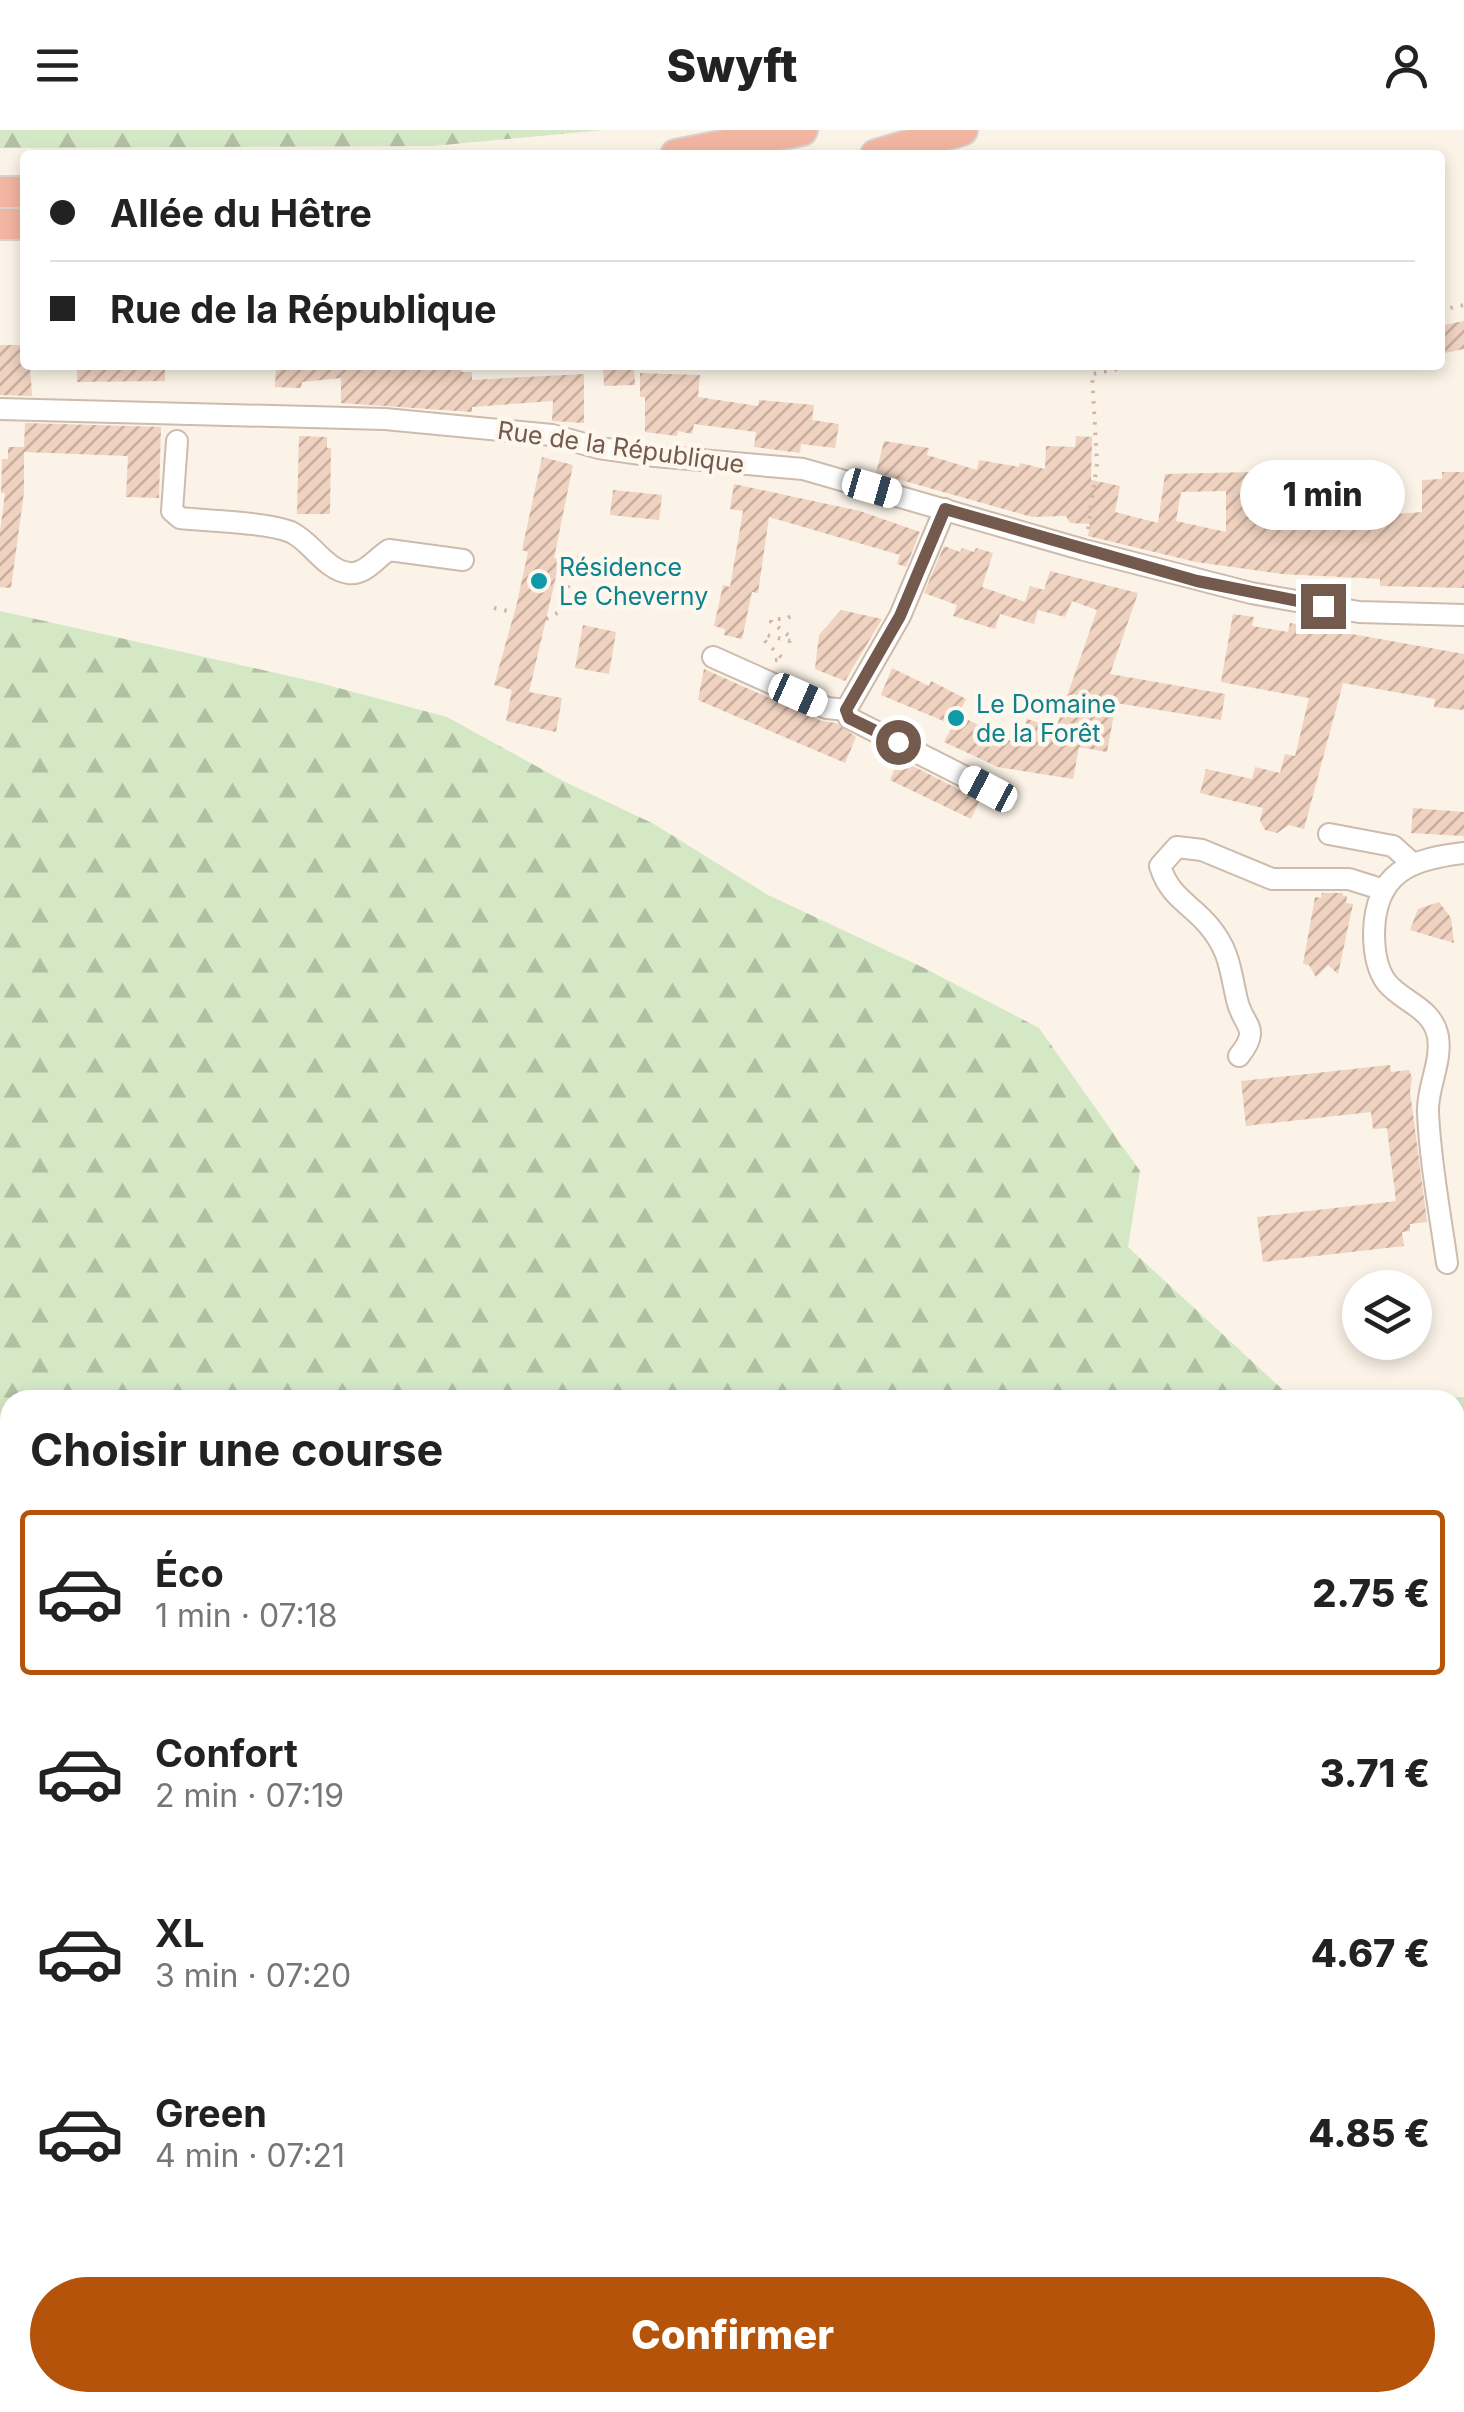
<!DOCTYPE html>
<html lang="fr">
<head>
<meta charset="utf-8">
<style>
  :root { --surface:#fff; --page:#f2f2f2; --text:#222; --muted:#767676; --line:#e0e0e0; --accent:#b45309 }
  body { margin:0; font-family:Inter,sans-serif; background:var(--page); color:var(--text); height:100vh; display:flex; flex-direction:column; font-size:38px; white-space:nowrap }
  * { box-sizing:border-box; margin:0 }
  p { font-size:32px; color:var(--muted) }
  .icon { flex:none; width:55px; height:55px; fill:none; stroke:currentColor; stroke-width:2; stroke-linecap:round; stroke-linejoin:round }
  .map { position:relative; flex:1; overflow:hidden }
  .details { position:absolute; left:0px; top:1260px; width:1465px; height:1022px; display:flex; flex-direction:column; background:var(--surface); border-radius:30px 30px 0 0; box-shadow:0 5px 15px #0003 }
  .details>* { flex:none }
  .top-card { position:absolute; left:20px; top:20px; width:1425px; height:220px; border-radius:10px; box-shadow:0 5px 15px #0003; display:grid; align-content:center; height:220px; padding:0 30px; background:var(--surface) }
  .fabs { position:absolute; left:1342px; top:1140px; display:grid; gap:20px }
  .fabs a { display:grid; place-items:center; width:90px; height:90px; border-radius:50%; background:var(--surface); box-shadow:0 5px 15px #0003; font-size:50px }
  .end { position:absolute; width:45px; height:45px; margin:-22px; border:12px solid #745a4c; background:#fff; box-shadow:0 0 0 5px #fff }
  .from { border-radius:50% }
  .bubble { position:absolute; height:70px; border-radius:35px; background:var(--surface); box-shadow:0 5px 15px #0003; font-size:32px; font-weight:800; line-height:70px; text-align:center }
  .car { position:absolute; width:30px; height:60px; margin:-30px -15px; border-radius:12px; box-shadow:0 0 8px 2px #0007; background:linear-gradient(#fff 24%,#345 0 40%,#fff 0 76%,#345 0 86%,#fff 0) }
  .top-card b { display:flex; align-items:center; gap:35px; height:95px; font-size:38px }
  .top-card b+b { border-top:2px solid var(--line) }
  .top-card i { width:25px; height:25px; background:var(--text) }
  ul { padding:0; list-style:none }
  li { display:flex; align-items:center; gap:30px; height:165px; margin:0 20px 15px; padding:0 10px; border:5px solid transparent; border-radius:10px }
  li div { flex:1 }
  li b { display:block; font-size:38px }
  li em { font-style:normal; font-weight:800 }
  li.selected { border-color:var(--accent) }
  li>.icon { width:90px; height:90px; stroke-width:1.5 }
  h2 { padding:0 30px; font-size:45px; line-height:120px }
  .cta { display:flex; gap:20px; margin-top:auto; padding:20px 30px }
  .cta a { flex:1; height:115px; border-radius:60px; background:var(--accent); color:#fff; font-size:40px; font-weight:800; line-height:115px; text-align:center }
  header { display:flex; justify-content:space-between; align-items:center; height:130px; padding:0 30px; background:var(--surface); font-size:45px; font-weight:800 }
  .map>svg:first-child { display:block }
  .forest { fill:url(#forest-firs) }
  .building { fill:url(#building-hatch); fill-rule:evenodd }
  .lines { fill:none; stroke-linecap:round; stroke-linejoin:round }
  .minor-casing { stroke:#cdbbad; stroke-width:24 }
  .highway-casing { stroke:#d8d1cd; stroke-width:34 }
  .path { stroke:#d4b5a3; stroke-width:4; stroke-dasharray:2.5 8; stroke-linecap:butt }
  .minor { stroke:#fff; stroke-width:20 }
  .highway { stroke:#f2b5a1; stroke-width:30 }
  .route { stroke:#745a4c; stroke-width:12 }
  .culture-dot { fill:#0f9aa8; stroke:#fef7ed; stroke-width:4 }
  .labels { text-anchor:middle; stroke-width:9; stroke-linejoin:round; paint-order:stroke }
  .street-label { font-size:25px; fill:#745a4c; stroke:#fef7ed }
  .culture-label { font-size:25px; fill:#0d838f; stroke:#fef7ed; text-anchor:start }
</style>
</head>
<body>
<header><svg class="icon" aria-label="menu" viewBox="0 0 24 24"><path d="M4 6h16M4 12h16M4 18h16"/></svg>Swyft<svg class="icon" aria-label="person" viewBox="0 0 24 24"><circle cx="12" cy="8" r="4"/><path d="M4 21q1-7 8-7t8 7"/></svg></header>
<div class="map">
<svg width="1464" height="2282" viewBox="0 0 1464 2282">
  <defs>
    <pattern id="forest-firs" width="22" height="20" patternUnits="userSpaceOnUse" patternTransform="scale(2.5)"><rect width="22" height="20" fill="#d4e8c6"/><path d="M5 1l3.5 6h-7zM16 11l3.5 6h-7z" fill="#b1bfa3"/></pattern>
    <pattern id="building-hatch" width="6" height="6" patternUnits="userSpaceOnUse" patternTransform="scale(2.5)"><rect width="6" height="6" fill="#efd2c0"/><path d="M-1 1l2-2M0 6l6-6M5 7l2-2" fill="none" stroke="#c6ad9e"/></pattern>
  </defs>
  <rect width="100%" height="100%" fill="#fbf3e7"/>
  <g class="forest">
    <polygon points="0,0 604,0 433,16 0,18"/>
    <polygon points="0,481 316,552 447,587 565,652 654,694 768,765 924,838 1039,898 1140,1041 1128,1117 1294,1270 10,1270 10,1910 0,1913"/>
    <polygon points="1464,1267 1464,1961 1455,2008 1455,1270 1423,1270"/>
    <polygon points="792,2273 1410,2273 1409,2282 796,2282"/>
  </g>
  <g class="building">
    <polygon points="1464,191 1464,219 1440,224 1440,196"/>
    <polygon points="0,215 25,215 25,235 30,235 32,266 0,265"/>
    <polygon points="77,235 165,235 165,251 77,252"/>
    <polygon points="276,235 355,235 356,240 382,238 382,235 462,235 462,242 472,242 472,250 584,244 584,293 552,291 553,271 472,277 472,282 341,273 341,248 302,252 301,258 275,257"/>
    <polygon points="603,235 634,235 635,255 604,256"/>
    <polygon points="640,243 700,245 698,267 758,276 759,270 814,275 812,290 839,294 835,318 801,314 800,323 754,317 756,302 694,294 692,304 678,301 677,306 645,302 645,267 640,267"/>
    <polygon points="25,293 161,297 159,368 126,367 128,326 24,322 24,362 11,458 0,457 0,402 5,363 1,363 2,329 8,329 8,317 24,317"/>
    <polygon points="299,306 327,307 327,318 331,318 330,384 297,384"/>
    <path d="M1076 306 1092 307 1091 350 1120 356 1115 382 1158 393 1165 344 1253 342 1255 368H1293L1292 354H1316L1317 361 1349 360 1351 372 1373 369 1374 386 1422 382V350L1442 349V342H1464V458L1380 456V449L1282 444 1196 432 1088 406 1090 394 1070 393 1066 386 1032 387 876 343 884 311 929 318 927 325 977 340 979 330 1019 337 1020 333 1045 339 1046 316 1075 317ZM1226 361V402L1176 391 1181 362Z"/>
    <polygon points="542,327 573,335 554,428 560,429 529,562 562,568 556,602 506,591 512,560 494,555 517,473 528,422 522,420"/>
    <polygon points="734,354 860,381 920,402 906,437 897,434 900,425 769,387 758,463 752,462 742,509 724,505 725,499 714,496 723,455 730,457 743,381 730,379"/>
    <polygon points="613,360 662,365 659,390 610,385"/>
    <polygon points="944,416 960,422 962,418 974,422 976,418 993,423 982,457 1025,472 1030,456 1044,460 1050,441 1138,463 1110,544 1225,564 1221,590 1116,573 1107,622 1079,617 1073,649 998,637 944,612 953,595 881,565 892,538 929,556 931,551 966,569 958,585 1019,615 1027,589 1056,598 1097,480 1072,471 1065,487 1038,480 1034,494 1000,484 995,499 953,486 957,475 924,463"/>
    <polygon points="841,480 882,489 845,551 815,539 819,505"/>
    <polygon points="1233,484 1254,487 1252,496 1288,502 1290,493 1464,524 1464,580 1434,577 1435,569 1343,553 1304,699 1289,695 1277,703 1265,700 1260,691 1263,678 1200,663 1206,639 1252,649 1255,637 1280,643 1285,624 1295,626 1309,568 1221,552"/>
    <polygon points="583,495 616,502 609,544 575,538"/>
    <polygon points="704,539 821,591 836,593 856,607 845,633 698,570"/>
    <polygon points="899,629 980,670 971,689 890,650"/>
    <polygon points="1413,678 1464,682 1464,706 1411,703"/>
    <polygon points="1322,763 1343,763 1343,766 1347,766 1346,773 1353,774 1338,844 1328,835 1316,847 1309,835 1303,834 1315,767 1321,768"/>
    <polygon points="1439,772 1451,788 1454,813 1410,800 1418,779"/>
    <polygon points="1390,935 1391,942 1409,940 1412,948 1410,961 1427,1092 1410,1094 1410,1101 1402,1102 1404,1116 1263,1132 1257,1087 1396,1071 1387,998 1373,999 1371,982 1246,996 1241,951"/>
  </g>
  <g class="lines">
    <g class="minor-casing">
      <g id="minor">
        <polyline points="0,279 385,289 552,305 599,318 655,326 803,339 1084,420 1251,463 1359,482 1464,485"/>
        <path d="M177 311 172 381 180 388C208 391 266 392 291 402 312 412 325 440 349 443 365 445 376 428 389 420L463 430"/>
        <polyline points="713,527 827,578 846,580"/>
        <polyline points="846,580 900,486 945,379"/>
        <polyline points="846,580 849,588 989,659"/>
        <polyline points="1329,704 1393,716 1413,734"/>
        <path d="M1239 926C1262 897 1243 897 1237 870 1230 840 1230 821 1209 796 1190 773 1170 768 1160 736L1177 717 1202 720 1272 749H1349L1384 760"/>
        <path d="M1447 1133C1440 1083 1430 1032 1428 982 1427 957 1442 933 1438 907 1433 878 1404 873 1387 853 1376 839 1374 820 1374 803 1375 742 1411 729 1464 723"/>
        <polyline points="1455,1789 1464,1796"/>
        <polyline points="0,1993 10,1989"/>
        <polyline points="1455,2098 1464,2050"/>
        <polyline points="237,2282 241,2272"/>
        <polyline points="595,2282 604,2272"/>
        <polyline points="1230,2282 1231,2272"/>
        <polyline points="1421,2282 1423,2272"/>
      </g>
    </g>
    <g class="highway-casing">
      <g id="highway">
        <polyline points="676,25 802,0"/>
        <polyline points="876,25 962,0"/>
        <polyline points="0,62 25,62"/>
        <polyline points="0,94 25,94"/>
      </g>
    </g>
    <g class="path">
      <polyline points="1440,180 1464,175"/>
      <polyline points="1088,399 1097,334 1092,244 1140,235"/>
      <polyline points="494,478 512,482"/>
      <polyline points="546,489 563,480 572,439 581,425"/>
      <polyline points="775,530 783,529 764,510 766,505 790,511 792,508 771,492 771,489 786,489 797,482"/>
      <polyline points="562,2272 572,2282"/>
      <polyline points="690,2272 699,2282"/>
      <polyline points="428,2282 432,2272"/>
    </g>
    <use href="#minor" class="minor"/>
    <use href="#highway" class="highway"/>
  </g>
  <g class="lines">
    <polyline class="route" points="898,612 849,588 846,580 900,486 945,379 1197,451 1323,476"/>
  </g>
  <g class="culture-dot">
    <circle cx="539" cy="451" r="10"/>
    <circle cx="956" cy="588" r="10"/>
  </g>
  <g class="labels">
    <g class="street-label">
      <text transform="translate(621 317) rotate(8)" y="9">Rue de la République</text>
    </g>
    <g class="culture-label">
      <text x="559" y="446">Résidence<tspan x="559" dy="29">Le Cheverny</tspan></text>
      <text x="976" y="583">Le Domaine<tspan x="976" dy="29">de la Forêt</tspan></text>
    </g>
  </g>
</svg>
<div class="fabs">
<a><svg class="icon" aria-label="layers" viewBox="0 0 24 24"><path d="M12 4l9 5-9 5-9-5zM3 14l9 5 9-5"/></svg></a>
</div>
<i class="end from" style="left:898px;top:612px"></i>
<i class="end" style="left:1323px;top:476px"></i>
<div class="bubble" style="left:1240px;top:330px;width:165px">1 min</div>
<i class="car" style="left:872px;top:358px;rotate:106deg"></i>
<i class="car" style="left:798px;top:565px;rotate:114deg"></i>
<i class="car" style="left:988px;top:659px;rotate:298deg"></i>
<div class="top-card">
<b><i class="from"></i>Allée du Hêtre</b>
<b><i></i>Rue de la République</b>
</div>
<section class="details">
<h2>Choisir une course</h2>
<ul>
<li class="selected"><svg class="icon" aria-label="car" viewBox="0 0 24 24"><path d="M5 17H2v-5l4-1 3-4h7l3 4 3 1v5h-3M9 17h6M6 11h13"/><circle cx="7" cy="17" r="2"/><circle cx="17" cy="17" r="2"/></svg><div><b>Éco</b><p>1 min · 07:18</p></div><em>2.75 €</em></li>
<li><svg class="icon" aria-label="car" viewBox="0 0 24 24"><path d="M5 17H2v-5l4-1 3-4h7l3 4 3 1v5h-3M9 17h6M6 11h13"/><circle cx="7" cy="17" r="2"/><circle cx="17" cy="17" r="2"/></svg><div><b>Confort</b><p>2 min · 07:19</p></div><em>3.71 €</em></li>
<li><svg class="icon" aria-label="car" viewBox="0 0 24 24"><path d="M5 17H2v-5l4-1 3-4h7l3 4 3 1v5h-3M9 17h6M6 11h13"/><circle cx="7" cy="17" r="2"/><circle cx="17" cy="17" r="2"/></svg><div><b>XL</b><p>3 min · 07:20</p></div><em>4.67 €</em></li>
<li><svg class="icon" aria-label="car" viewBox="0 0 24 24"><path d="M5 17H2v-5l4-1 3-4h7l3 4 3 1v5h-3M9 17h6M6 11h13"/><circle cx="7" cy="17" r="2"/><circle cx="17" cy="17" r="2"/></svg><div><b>Green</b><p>4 min · 07:21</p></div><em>4.85 €</em></li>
</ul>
<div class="cta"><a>Confirmer</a></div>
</section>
</div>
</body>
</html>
